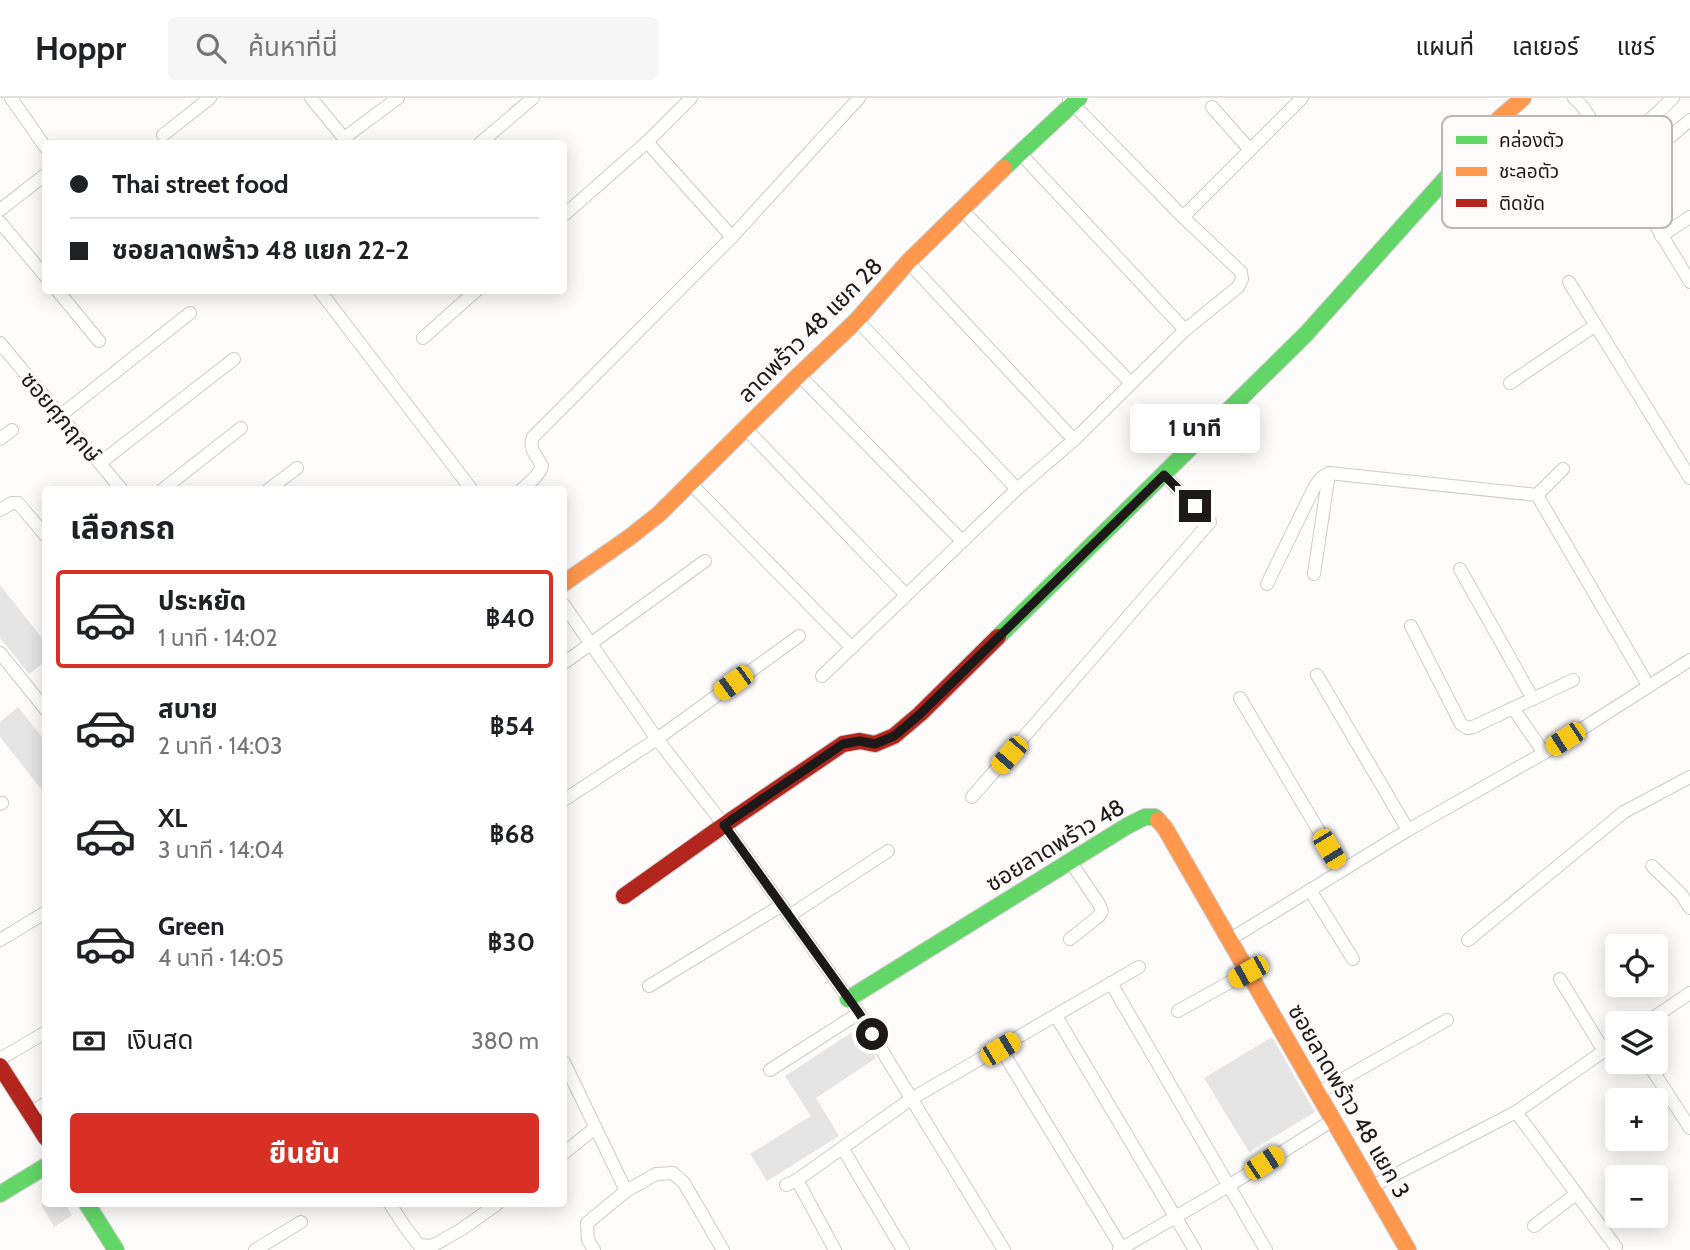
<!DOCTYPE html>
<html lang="th">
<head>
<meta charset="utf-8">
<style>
  :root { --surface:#fff; --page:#f6f6f6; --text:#202124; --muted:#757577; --line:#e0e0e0; --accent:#d93025 }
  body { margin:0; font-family:Cabin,"Noto Sans Thai",sans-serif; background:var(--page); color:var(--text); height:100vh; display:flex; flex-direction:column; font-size:26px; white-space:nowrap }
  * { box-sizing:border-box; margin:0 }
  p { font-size:23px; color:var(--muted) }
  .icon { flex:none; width:38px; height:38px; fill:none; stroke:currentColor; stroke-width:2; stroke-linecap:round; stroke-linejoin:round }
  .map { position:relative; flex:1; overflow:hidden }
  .sheet { position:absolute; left:42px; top:388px; width:525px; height:721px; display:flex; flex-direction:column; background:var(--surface); border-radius:7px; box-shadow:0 4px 18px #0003 }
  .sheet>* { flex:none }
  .top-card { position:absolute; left:42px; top:42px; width:525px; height:154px; border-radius:7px; box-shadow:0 4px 18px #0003; display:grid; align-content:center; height:154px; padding:0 28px; background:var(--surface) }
  .controls { position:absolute; left:1605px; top:836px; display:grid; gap:14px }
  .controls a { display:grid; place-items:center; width:63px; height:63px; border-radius:7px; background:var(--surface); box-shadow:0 4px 18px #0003; font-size:35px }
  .end { position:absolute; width:32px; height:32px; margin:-16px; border:9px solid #1d1918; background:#fff; box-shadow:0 0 0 4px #fff }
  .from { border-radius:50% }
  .bubble { position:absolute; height:49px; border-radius:7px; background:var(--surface); box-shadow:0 4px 18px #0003; font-size:23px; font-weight:700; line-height:49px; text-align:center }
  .car { position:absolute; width:21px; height:42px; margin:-21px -10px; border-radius:9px; box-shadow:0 0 5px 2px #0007; background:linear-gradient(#f5c518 24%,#345 0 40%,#f5c518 0 76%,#345 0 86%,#f5c518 0) }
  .top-card b { display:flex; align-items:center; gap:24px; height:66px; font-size:26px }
  .top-card b+b { border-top:2px solid var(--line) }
  .top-card i { width:18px; height:18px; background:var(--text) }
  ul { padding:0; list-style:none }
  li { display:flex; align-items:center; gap:21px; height:98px; margin:0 14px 10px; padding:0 14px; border:4px solid transparent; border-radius:7px }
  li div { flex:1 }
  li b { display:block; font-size:26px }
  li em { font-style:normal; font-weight:700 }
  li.selected { border-color:var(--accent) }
  li>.icon { width:63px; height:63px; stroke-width:1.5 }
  h2 { padding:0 28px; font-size:32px; line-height:84px }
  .pay { display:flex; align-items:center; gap:18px; height:77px; padding:0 28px; font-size:26px }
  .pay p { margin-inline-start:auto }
  .button { display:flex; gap:14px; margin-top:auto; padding:14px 28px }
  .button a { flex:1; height:80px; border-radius:7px; background:var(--accent); color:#fff; font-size:28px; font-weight:700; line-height:80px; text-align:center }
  header { display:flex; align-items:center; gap:42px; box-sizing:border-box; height:98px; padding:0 35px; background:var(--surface); border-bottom:2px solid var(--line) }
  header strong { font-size:33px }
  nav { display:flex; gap:38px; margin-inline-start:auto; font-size:24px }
  .search { width:490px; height:63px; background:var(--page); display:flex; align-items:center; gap:18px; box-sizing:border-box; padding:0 24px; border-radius:7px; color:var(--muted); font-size:26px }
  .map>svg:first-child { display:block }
  .building { fill:#e6e5e6 }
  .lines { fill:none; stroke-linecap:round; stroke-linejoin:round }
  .street-casing { stroke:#cdcaca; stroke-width:14 }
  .fast-casing { stroke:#cdcaca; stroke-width:18 }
  .slow-casing { stroke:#cdcaca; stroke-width:18 }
  .jam-casing { stroke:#cdcaca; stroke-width:18 }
  .street { stroke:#fffffe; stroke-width:12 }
  .fast { stroke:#63d668; stroke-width:16 }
  .slow { stroke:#ff974d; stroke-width:16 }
  .jam { stroke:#b3261e; stroke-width:16 }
  .route { stroke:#1d1918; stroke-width:9 }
  .labels { text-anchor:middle; stroke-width:6; stroke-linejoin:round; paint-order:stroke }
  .street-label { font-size:23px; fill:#1d1918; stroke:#fefbfa }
  .key { fill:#fefbfa; stroke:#bab7b6; stroke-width:2 }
  .key-label { font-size:19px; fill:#1d1918 }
</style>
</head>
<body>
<header>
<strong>Hoppr</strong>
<div class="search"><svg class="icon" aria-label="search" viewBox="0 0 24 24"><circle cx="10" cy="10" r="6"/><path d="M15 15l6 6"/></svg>ค้นหาที่นี่</div>
<nav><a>แผนที่</a><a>เลเยอร์</a><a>แชร์</a></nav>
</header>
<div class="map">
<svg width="1690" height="1152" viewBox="0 0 1690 1152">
  <rect width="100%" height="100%" fill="#fdfcfb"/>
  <g class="building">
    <polygon points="0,487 46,545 46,563 29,576 0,540"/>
    <polygon points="18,609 46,644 46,697 0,639 0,624"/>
    <polygon points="858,930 876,960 816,1000 839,1038 767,1083 750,1056 811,1018 785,978"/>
    <polygon points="1272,939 1315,1014 1249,1054 1204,980"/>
    <polygon points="41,1106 65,1106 72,1117 54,1129"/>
  </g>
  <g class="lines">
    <g class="street-casing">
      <g id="street">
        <polyline points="11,0 46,50"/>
        <polyline points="311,0 348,45"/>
        <polyline points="1574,0 1583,9 1613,56 1690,184"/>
        <polyline points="1212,9 1250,52"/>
        <path d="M1647 24C1655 34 1657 39 1670 39L1690 22"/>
        <polyline points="163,37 210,0"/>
        <polyline points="344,40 398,0"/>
        <polyline points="647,44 732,139"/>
        <polyline points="479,46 533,0"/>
        <polyline points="1020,55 1185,232"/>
        <polyline points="1613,56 1673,0"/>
        <polyline points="961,111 1131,285"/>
        <polyline points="0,112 46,76"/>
        <polyline points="564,117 647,44 691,0"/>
        <polyline points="1183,119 1302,0"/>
        <polyline points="0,124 46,179"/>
        <polyline points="1661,138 1690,119"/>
        <polyline points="908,164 1074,342"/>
        <polyline points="1569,184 1690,380"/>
        <polyline points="57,192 99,243"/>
        <polyline points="319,192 472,392"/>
        <polyline points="857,222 1017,391"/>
        <polyline points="423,240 477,192"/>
        <polyline points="0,245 122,392"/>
        <polyline points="799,277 962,443"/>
        <polyline points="1510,285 1596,227"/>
        <polyline points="61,317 190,215"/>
        <polyline points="745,330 906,497"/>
        <polyline points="0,341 12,332"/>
        <polyline points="100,365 234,261"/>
        <polyline points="690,385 852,550"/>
        <polyline points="162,392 241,330"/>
        <polyline points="268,392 297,370"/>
        <path d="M521 392C529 385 539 378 542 368 537 358 528 351 533 339L732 139 859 0"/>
        <polyline points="1537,397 1563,371"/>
        <polyline points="0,412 12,405 18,405 46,438"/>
        <polyline points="1460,471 1533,601"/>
        <polyline points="1314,476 1329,375 1537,397 1648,587"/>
        <polyline points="1267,486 1315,388 1322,379 1329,375"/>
        <polyline points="564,507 657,641 724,727 859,915 1004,1152"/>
        <polyline points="1411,528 1461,626 1467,630 1473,629 1573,582"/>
        <polyline points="0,555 46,612"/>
        <polyline points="564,565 705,463"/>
        <polyline points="1317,577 1408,732"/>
        <polyline points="822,578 1017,391 1074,342 1185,232 1238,189 1242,181 1241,174 1183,119 1069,2"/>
        <polyline points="1240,600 1342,772"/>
        <polyline points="1513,610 1544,655"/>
        <polyline points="972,699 1210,424 1164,377"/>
        <polyline points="564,702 657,641 799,538"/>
        <polyline points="0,706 2,705"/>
        <polyline points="1652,768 1681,796 1690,810"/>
        <polyline points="1310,792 1353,861"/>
        <polyline points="789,818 888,753"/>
        <polyline points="1070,841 1099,818 1102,813 1099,806 1070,763"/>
        <polyline points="0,842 46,814"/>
        <polyline points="1229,842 1408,732 1544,655 1690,562"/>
        <polyline points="1468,842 1624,714 1690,679"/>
        <polyline points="1560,881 1604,953"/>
        <polyline points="1111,885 1266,1152"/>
        <polyline points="649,888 782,807"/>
        <polyline points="1178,913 1248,874"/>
        <polyline points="1056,918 1195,1152"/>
        <polyline points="1644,926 1690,895"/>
        <polyline points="1001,951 1123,1152"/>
        <polyline points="0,961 46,934"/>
        <polyline points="564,964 626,1093"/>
        <polyline points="1647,964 1690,1030"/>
        <polyline points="770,972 859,915"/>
        <polyline points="1318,995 1447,922"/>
        <polyline points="1516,1014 1616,1149"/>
        <polyline points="30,1015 46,1005"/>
        <polyline points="843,1051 903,1152"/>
        <polyline points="564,1055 595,1030"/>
        <polyline points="797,1082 835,1152"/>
        <polyline points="786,1087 797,1082 911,1001 1139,869"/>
        <polyline points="1373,1088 1516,1014 1617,944"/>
        <polyline points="390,1106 405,1129 419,1147 432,1148 462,1131 497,1106"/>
        <polyline points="1534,1128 1576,1096"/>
        <polyline points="255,1152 301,1124"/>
        <polyline points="594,1152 588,1142 587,1125 626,1093 656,1076 673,1075 684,1085 723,1152"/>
        <polyline points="1119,1152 1230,1087 1333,1022"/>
      </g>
    </g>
    <g class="fast-casing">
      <g id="fast">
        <polyline points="1004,70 1079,0"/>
        <polyline points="998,539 1306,236 1456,69"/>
        <polyline points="848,901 1127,728 1145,719 1155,719 1158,722"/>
        <polyline points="0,1096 46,1068"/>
        <polyline points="87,1106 116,1152"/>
      </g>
    </g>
    <g class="slow-casing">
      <g id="slow">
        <polyline points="1456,69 1499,21 1523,0"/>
        <polyline points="564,485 630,439 659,416 799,277 857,222 908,164 1004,70"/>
        <polyline points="1158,722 1165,730 1408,1152"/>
      </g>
    </g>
    <g class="jam-casing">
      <g id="jam">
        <polyline points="624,798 724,727 843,646 860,643 875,646 894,638 920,616 998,539"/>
        <polyline points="0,968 46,1040"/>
      </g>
    </g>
    <use href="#street" class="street"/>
    <use href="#fast" class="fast"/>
    <use href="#slow" class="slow"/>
    <use href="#jam" class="jam"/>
  </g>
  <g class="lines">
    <polyline class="route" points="872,936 859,915 724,727 843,646 860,643 875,646 894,638 920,616 1164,377 1195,408"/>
  </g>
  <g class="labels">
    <g class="street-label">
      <text transform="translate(810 232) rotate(-45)" y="8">ลาดพร้าว 48 แยก 28</text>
      <text transform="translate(61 319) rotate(50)" y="8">ซอยศุภฤกษ์</text>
      <text transform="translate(1055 747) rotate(-31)" y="8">ซอยลาดพร้าว 48</text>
      <text transform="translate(1349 1003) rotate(60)" y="8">ซอยลาดพร้าว 48 แยก 3</text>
    </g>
  </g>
  <rect x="1442" y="18" width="230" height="112" rx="10" class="key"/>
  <rect x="1456" y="38" width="31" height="8" fill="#63d668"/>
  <rect x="1456" y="69" width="31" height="9" fill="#ff974d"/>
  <rect x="1456" y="101" width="31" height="8" fill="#b3261e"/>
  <g class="key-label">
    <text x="1499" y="49">คล่องตัว</text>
    <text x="1499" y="80">ชะลอตัว</text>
    <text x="1499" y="112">ติดขัด</text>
  </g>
</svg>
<div class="controls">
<a><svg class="icon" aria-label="locate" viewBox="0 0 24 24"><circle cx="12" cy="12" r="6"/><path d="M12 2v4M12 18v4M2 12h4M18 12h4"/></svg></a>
<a><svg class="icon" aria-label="layers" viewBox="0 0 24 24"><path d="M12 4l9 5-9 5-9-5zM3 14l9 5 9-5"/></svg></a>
<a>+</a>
<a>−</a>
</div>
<i class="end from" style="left:872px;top:936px"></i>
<i class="end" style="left:1195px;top:408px"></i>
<div class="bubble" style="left:1130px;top:306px;width:130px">1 นาที</div>
<i class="car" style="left:733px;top:585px;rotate:234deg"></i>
<i class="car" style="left:1565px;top:641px;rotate:237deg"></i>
<i class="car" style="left:1009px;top:657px;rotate:221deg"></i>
<i class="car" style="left:1329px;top:751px;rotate:149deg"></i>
<i class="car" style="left:1248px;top:874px;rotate:241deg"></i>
<i class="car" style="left:1000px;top:951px;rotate:59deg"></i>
<i class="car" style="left:1264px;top:1065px;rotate:57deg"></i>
<div class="top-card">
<b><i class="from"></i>Thai street food</b>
<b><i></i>ซอยลาดพร้าว 48 แยก 22-2</b>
</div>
<section class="sheet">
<h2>เลือกรถ</h2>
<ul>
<li class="selected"><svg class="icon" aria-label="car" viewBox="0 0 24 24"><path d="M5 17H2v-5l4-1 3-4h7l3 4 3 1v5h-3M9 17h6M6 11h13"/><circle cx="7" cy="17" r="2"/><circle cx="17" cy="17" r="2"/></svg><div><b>ประหยัด</b><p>1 นาที · 14:02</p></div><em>฿40</em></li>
<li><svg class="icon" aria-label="car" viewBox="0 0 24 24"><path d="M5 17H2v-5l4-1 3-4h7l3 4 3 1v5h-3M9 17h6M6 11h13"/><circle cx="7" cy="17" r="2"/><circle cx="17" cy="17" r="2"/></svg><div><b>สบาย</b><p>2 นาที · 14:03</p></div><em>฿54</em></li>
<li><svg class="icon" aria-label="car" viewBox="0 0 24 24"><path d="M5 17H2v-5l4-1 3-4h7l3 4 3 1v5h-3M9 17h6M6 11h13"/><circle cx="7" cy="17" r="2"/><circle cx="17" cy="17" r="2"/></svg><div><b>XL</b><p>3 นาที · 14:04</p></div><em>฿68</em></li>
<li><svg class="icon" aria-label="car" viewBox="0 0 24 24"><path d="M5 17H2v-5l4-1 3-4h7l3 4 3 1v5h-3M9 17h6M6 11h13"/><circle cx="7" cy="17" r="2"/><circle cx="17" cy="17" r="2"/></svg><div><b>Green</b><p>4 นาที · 14:05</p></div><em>฿30</em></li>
</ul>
<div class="pay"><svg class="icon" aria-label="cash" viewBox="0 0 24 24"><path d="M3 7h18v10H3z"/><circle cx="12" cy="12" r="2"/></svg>เงินสด<p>380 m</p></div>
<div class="button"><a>ยืนยัน</a></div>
</section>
</div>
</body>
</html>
